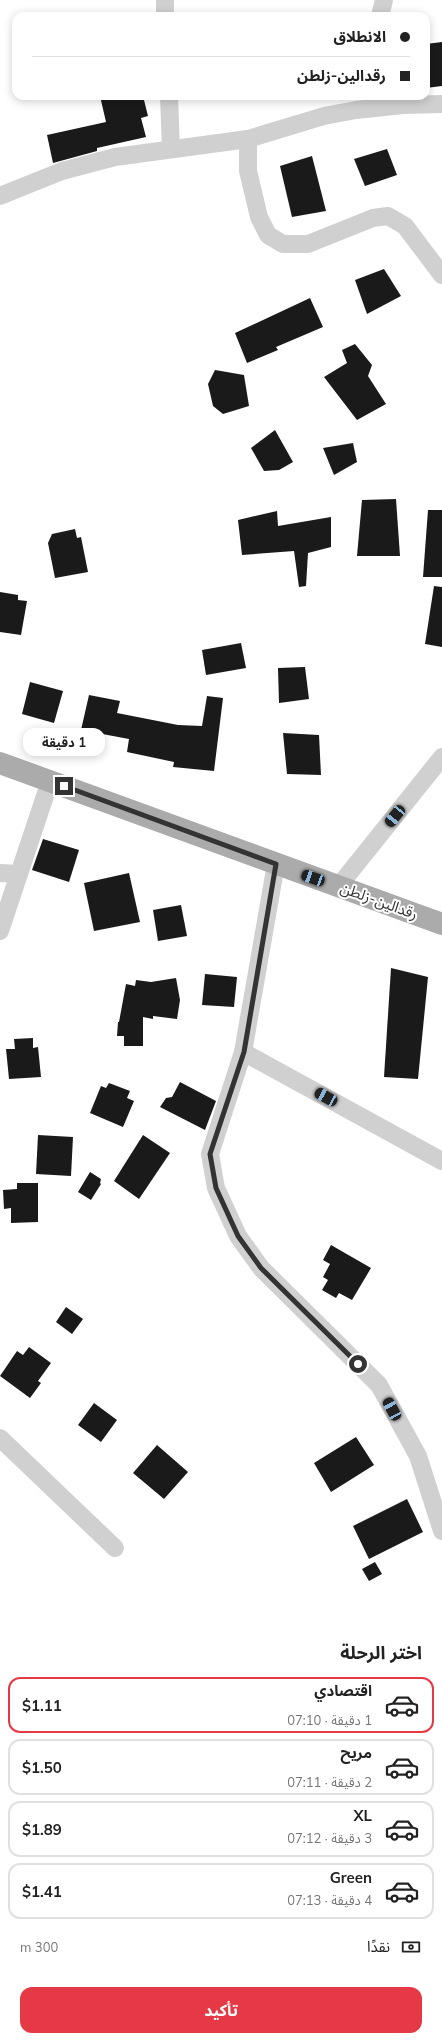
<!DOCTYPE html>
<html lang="ar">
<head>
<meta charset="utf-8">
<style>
  :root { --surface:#fff; --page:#f2f2f2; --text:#222; --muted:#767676; --line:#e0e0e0; --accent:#e63946 }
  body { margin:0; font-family:Mulish,"Noto Sans Arabic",sans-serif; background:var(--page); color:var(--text); direction:rtl; height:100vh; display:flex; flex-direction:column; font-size:15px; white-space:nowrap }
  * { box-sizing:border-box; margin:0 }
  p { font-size:13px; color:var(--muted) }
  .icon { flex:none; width:22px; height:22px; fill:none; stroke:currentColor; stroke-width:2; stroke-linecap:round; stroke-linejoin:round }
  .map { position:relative; height:1629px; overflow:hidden; direction:ltr }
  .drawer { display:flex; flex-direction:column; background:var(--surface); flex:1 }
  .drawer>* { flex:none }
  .guide { position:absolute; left:12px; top:12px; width:418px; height:88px; border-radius:12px; box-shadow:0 2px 10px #0003; direction:rtl; display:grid; align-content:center; height:88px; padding:0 20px; background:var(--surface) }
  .end { position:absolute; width:18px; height:18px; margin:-9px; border:5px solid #333; background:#fff; box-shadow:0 0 0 2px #fff }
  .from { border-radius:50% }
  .bubble { position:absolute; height:28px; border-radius:12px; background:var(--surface); box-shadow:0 2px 10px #0003; font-size:13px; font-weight:700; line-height:28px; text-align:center; direction:rtl }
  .car { position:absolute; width:12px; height:24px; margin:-12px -6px; border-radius:5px; box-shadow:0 0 3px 1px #0007; background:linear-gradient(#222 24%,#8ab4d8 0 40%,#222 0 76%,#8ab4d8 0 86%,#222 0) }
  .guide b { display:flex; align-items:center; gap:14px; height:38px; font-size:15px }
  .guide b+b { border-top:1px solid var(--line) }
  .guide i { width:10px; height:10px; background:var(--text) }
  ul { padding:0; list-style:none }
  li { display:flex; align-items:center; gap:12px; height:56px; margin:0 8px 6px; padding:0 12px; border:2px solid var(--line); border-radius:12px }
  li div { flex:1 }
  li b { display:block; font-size:15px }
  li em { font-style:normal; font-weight:700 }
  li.current { border-color:var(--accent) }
  li>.icon { width:36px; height:36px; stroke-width:1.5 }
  h2 { padding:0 20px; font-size:18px; line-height:48px }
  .pay { display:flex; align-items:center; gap:10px; height:44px; padding:0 20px; font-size:15px }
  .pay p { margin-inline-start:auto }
  .primary-button { display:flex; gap:8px; margin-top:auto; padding:8px 20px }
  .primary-button a { flex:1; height:46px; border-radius:12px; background:var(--accent); color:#fff; font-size:16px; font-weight:700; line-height:46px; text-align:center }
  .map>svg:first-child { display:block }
  .building { fill:#1a1a1a }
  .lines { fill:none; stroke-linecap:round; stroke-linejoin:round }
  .minor { stroke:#d0d0d0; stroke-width:18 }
  .primary { stroke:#ababab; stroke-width:22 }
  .route { stroke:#333; stroke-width:5 }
  .labels { text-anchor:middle; stroke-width:4; stroke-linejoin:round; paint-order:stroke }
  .street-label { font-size:15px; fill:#333; stroke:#fff }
</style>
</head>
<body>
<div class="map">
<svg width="442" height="1629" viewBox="0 0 442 1629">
  <rect width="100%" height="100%" fill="#fff"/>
  <g class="building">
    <polygon points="442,42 442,86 426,88 426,44"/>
    <polygon points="100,96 143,96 148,116 141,118 146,137 97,148 97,151 53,163 47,135 106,122"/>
    <polygon points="387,149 397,175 365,186 354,159"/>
    <polygon points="312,156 326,211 292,217 280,166"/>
    <polygon points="384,269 401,296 367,314 355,280"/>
    <polygon points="310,298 323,327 276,347 278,350 247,363 235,333"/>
    <polygon points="355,344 372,365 368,376 386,404 357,420 324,377 347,363 342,350"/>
    <polygon points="215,370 244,375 249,406 223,414 213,406 208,384"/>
    <polygon points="275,430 293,462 279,470 264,471 251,448"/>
    <polygon points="353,443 357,462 334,475 323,448"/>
    <polygon points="396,499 400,556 357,556 362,500"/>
    <polygon points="428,510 442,510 442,577 423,577"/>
    <polygon points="277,511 278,526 331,517 331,547 308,553 306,586 299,587 294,551 242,555 238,520"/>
    <polygon points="75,529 77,538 81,537 88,572 55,578 48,543 52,534"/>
    <polygon points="434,586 442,587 442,647 425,644"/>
    <polygon points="0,592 18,595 18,600 27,601 21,635 0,632"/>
    <polygon points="241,643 246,668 206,675 202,650"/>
    <polygon points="305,667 309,699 279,703 278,668"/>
    <polygon points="30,682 63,691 54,723 22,714"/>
    <polygon points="89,695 120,701 117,713 178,725 202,726 207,696 223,698 214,771 173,767 174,762 127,752 129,739 81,730"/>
    <polygon points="283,733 319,735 321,775 287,774"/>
    <polygon points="43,839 79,850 69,882 32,870"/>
    <polygon points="129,873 140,922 94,931 84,883"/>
    <polygon points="181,905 187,936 158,941 153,910"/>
    <polygon points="391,968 428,977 418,1079 384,1077"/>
    <polygon points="205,974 237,977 234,1007 202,1005"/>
    <polygon points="176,978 180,1000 177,1019 153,1016 153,1019 143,1017 143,1046 124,1046 124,1036 117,1036 118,1022 119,1022 126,984 135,986 136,980 151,982"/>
    <polygon points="33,1038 33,1048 38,1047 41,1077 9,1079 6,1049 15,1049 14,1039"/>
    <polygon points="180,1082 216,1101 205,1130 160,1107 166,1098 172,1097"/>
    <polygon points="109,1083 130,1091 127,1098 134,1101 123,1127 90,1113 101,1086 106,1088"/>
    <polygon points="38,1135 73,1137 71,1176 36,1174"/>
    <polygon points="143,1135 170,1153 139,1199 114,1181"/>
    <polygon points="90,1172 101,1179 100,1183 101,1184 91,1200 78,1192"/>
    <polygon points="17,1183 38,1183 38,1222 11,1223 11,1208 4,1209 3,1190 17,1189"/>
    <polygon points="331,1245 371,1268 352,1300 339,1293 336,1298 322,1290 328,1280 323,1277 330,1264 323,1260"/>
    <polygon points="66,1307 83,1319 72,1334 56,1322"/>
    <polygon points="29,1347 51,1363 38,1381 41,1383 30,1398 0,1376 17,1351 23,1355"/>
    <polygon points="94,1403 117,1420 101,1442 78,1425"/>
    <polygon points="356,1437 374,1465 331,1492 314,1463"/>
    <polygon points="157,1445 188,1472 164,1499 133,1473"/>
    <polygon points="407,1499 423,1532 369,1559 353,1526"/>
    <polygon points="375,1562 382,1574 369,1581 362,1569"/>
  </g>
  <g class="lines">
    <g class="minor">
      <polyline points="165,0 165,16"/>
      <polyline points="380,16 384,0"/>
      <polyline points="169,96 171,149"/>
      <polyline points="248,139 248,171 259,217 268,235 283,244 308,244 373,218 388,216 405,226 442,275"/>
      <polyline points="0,196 62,171 115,157 248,139 324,116 356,110 403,105 442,104"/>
      <polyline points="276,864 243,1052 210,1154 216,1188 238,1236 261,1268 379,1385 418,1456 442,1531"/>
      <polyline points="0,873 19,874"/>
      <polyline points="338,887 442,757"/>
      <polyline points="0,931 50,781"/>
      <polyline points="243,1052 442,1161"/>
      <polyline points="0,1438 115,1548"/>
    </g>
    <polyline class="primary" points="0,763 442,924"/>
  </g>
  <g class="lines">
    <polyline class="route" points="64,786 276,864 244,1052 210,1154 216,1188 238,1236 261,1268 358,1364"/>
  </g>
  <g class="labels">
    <g class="street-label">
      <text transform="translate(379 901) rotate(20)" y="5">رقدالين-زلطن</text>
    </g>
  </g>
</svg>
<i class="end from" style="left:358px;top:1364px"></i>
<i class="end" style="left:64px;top:786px"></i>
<div class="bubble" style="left:23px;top:728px;width:82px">1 دقيقة</div>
<i class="car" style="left:395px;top:816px;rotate:219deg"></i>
<i class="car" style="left:313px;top:878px;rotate:290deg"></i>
<i class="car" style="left:326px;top:1097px;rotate:299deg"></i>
<i class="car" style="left:392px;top:1409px;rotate:332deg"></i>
<div class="guide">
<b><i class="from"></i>الانطلاق</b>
<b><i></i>رقدالين-زلطن</b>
</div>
</div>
<section class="drawer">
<h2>اختر الرحلة</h2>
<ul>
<li class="current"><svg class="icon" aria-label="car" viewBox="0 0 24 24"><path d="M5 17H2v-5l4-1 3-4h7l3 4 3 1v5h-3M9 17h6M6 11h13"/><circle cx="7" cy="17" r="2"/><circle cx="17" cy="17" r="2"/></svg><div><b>اقتصادي</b><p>1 دقيقة · 07:10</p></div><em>$1.11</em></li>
<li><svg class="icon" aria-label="car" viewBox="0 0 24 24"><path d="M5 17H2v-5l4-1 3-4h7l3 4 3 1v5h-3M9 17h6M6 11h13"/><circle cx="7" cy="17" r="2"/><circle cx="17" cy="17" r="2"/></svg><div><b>مريح</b><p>2 دقيقة · 07:11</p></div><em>$1.50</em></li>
<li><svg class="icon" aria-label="car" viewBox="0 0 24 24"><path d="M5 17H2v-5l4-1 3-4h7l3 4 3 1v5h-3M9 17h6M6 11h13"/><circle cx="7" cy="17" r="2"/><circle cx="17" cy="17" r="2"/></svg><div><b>XL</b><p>3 دقيقة · 07:12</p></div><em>$1.89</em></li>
<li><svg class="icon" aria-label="car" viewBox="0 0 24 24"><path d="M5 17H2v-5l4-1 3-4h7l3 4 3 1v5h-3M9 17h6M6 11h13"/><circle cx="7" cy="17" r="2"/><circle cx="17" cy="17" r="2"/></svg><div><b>Green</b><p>4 دقيقة · 07:13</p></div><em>$1.41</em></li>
</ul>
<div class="pay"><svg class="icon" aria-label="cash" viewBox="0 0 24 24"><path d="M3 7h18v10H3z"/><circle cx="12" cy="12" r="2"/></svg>نقدًا<p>300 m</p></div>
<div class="primary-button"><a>تأكيد</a></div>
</section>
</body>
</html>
